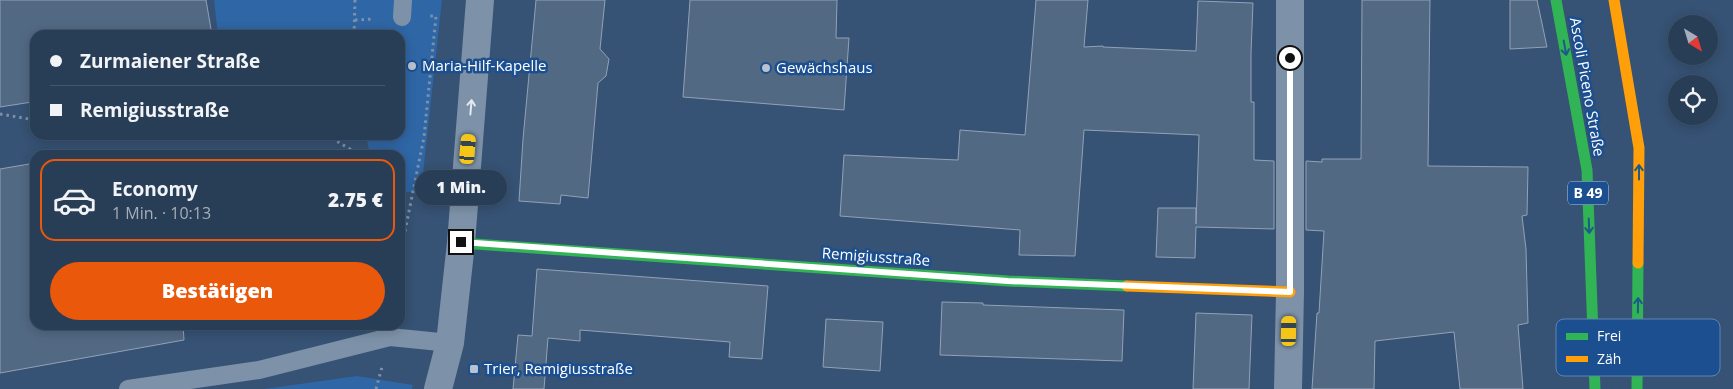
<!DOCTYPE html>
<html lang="de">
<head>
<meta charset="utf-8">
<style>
  :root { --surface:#283e57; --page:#30455d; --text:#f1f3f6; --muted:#a5aeba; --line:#44576d; --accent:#ea580c }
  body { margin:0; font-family:"Open Sans",sans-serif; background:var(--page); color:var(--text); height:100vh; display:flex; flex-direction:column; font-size:19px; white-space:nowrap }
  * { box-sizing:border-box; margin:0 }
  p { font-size:16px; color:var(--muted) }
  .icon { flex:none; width:28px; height:28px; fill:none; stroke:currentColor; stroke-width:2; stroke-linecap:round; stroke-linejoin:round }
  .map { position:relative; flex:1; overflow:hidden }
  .side { position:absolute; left:30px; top:150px; width:375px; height:180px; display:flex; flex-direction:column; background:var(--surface); border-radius:15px; box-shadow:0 2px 12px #0003,0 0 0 1px var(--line) }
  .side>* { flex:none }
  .hud { position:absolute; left:30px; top:30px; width:375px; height:110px; border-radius:15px; box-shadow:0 2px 12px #0003,0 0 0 1px var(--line); display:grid; align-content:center; height:110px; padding:0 20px; background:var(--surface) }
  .needle { width:32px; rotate:142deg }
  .buttons { position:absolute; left:1668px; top:15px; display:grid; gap:10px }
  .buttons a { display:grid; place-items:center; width:50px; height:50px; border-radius:50%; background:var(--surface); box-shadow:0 2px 12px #0003,0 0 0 1px var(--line); font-size:25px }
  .end { position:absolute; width:22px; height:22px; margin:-11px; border:6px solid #fff; background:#111; box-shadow:0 0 0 2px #111 }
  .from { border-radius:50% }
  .bubble { position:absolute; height:35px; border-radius:18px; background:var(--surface); box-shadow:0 2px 12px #0003,0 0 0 1px var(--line); font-size:16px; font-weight:800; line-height:35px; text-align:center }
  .car { position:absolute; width:15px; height:30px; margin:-15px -8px; border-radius:6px; box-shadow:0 0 4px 1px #0007; background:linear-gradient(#f5c518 24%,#345 0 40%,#f5c518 0 76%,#345 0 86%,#f5c518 0) }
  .hud b { display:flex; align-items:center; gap:18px; height:48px; font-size:19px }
  .hud b+b { border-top:1px solid var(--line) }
  .hud i { width:12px; height:12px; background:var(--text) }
  ul { padding:9px 0 0; list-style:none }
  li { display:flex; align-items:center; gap:15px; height:82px; margin:0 10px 8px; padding:0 10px; border:2px solid var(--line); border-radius:15px }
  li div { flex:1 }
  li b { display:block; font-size:19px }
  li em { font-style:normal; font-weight:800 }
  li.selected { border-color:var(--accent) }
  li>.icon { width:45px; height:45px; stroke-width:1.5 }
  .button { display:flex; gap:10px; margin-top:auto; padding:10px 20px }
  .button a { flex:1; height:58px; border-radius:30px; background:var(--accent); color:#fff; font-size:20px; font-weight:800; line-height:58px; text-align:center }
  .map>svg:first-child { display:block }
  .green { fill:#2f66a5 }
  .building { fill:#526984; stroke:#92a2b6 }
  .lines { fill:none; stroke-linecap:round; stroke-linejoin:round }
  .path { stroke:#7d92a8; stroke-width:3; stroke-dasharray:2.5 4; stroke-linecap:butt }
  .lane { stroke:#7d92a8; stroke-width:18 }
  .street { stroke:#7d92a8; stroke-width:28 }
  .fast { stroke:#30b455; stroke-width:11 }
  .slow { stroke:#ff9f0a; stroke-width:11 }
  .oneway { stroke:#1d5989 }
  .oneway2 { stroke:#e5e9ee }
  .route { stroke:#fff; stroke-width:6 }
  .poi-dot { fill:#b9c2ce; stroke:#1b4f8f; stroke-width:2 }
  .labels { text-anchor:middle; stroke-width:5; stroke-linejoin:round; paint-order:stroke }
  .shield { fill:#1b4f8f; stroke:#bbcadd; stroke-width:1 }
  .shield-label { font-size:14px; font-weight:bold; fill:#fff }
  .poi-label { font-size:15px; fill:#fff; stroke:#1b4f8f; text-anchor:start }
  .street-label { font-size:15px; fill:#fff; stroke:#1b4f8f }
  .key { fill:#1b4f8f; stroke:#5f84b1; stroke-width:1 }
  .key-label { font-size:14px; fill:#fff }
</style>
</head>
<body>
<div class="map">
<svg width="1733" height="389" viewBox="0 0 1733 389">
  <rect width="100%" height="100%" fill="#365274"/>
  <g class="green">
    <polygon points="214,0 442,0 421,192 400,192 400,155 370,155 367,140 350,135 400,135 400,35 218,35"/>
    <polygon points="357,376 413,385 412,389 264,389"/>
  </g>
  <g class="building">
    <polygon points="0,0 206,0 212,35 35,35 35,91 30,92 32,102 0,107"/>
    <polygon points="536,0 605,0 600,49 609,59 606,76 598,83 588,198 561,195 560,204 519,201 523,139"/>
    <polygon points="690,0 837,0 836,38 849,38 844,110 683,97"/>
    <polygon points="1036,0 1088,0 1084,47 1103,46 1103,47 1196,51 1198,1 1253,3 1251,53 1251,102 1254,102 1254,160 1274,161 1274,229 1196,227 1195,258 1156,257 1158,208 1196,208 1196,224 1199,135 1084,130 1075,256 1019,255 1020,230 840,216 844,155 958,160 960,130 1025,135"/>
    <polygon points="1362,0 1430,0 1428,166 1528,167 1527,215 1522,216 1526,249 1528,323 1518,325 1523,389 1460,389 1454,332 1375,341 1374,389 1312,389 1317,313 1319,313 1324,231 1306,230 1306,161 1322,162 1322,159 1361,159"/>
    <polygon points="1510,0 1537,0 1547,47 1510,49"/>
    <polygon points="35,163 35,325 183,325 184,340 0,373 0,169"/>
    <polygon points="537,269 768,286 762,359 729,357 730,342 580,330 580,341 548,338 544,389 513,389 518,335 532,336"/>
    <polygon points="942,302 983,303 983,305 1124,310 1122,361 940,355"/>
    <polygon points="1196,313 1252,315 1249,389 1193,389"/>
    <polygon points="826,319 883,322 880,371 823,367"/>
  </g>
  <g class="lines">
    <g class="path">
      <polyline points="355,20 374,19"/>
      <polyline points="354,35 355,0"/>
      <polyline points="0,114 35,120"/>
      <polyline points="326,135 350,149 353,155"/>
      <polyline points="400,296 402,246 424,137 436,16 430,16"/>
      <polyline points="376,389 382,367"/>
    </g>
    <g class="lane">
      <polyline points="402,17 403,0"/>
      <polyline points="128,389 259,370 390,337 450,343"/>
    </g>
    <g class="street">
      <polyline points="438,389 450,343 461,243 480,0"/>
      <polyline points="1288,389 1290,292 1290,0"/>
    </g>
    <g class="fast">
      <polyline points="1556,0 1587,170 1595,389"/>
      <polyline points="461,243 1008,281 1127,286"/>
      <polyline points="1637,389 1638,263"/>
    </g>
    <g class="slow">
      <polyline points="1614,0 1639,148 1638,263"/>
      <polyline points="1127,286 1290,292"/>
    </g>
  </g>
  <defs><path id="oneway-shaft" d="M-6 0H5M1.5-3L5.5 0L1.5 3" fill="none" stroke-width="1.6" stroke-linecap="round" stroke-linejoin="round" transform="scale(1.25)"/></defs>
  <g class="oneway">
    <use href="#oneway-shaft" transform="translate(1565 48) rotate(80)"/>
    <use href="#oneway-shaft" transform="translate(1639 172) rotate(-90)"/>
    <use href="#oneway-shaft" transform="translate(1589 226) rotate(88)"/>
    <use href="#oneway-shaft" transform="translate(1638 305) rotate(-89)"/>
  </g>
  <use class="oneway2" href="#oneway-shaft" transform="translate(471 107) rotate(-85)"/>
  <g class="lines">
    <polyline class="route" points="461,242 1008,281 1290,292 1290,58"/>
  </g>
  <g class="poi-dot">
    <circle cx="412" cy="66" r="5"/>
    <circle cx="766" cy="68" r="5"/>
    <rect x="469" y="364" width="10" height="10" rx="2.5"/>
  </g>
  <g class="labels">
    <rect class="shield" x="1568" y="181.5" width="40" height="23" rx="4"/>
    <g class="shield-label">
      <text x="1588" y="198">B 49</text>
    </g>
    <g class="poi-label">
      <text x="422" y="71">Maria-Hilf-Kapelle</text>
      <text x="776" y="73">Gewächshaus</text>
      <text x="484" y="374">Trier, Remigiusstraße</text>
    </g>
    <g class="street-label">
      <text transform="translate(1587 87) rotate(80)" y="5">Ascoli Piceno Straße</text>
      <text transform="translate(876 257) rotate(4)" y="5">Remigiusstraße</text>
    </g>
  </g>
  <rect x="1556" y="319" width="164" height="57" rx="8" class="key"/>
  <rect x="1566" y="333" width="22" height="7" fill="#30b455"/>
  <rect x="1566" y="356" width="22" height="6" fill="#ff9f0a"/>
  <g class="key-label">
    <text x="1597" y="341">Frei</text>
    <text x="1597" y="364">Zäh</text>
  </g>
</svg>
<div class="buttons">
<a><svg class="needle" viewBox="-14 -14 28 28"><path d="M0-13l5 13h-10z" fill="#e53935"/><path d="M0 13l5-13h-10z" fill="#a5aeba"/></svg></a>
<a><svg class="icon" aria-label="locate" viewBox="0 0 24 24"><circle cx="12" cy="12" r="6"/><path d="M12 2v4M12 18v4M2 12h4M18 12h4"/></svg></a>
</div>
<i class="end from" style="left:1290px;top:58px"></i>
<i class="end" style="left:461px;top:242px"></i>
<div class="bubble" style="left:415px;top:170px;width:92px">1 Min.</div>
<i class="car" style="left:468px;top:149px;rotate:5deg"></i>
<i class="car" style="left:1289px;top:331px;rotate:1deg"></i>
<div class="hud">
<b><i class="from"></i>Zurmaiener Straße</b>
<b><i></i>Remigiusstraße</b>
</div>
<section class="side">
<ul>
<li class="selected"><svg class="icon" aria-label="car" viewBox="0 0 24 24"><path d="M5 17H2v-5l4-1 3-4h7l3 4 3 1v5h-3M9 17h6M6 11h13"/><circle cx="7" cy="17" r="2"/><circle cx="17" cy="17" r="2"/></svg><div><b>Economy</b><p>1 Min. · 10:13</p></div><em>2.75 €</em></li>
</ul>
<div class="button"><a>Bestätigen</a></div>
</section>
</div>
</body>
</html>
